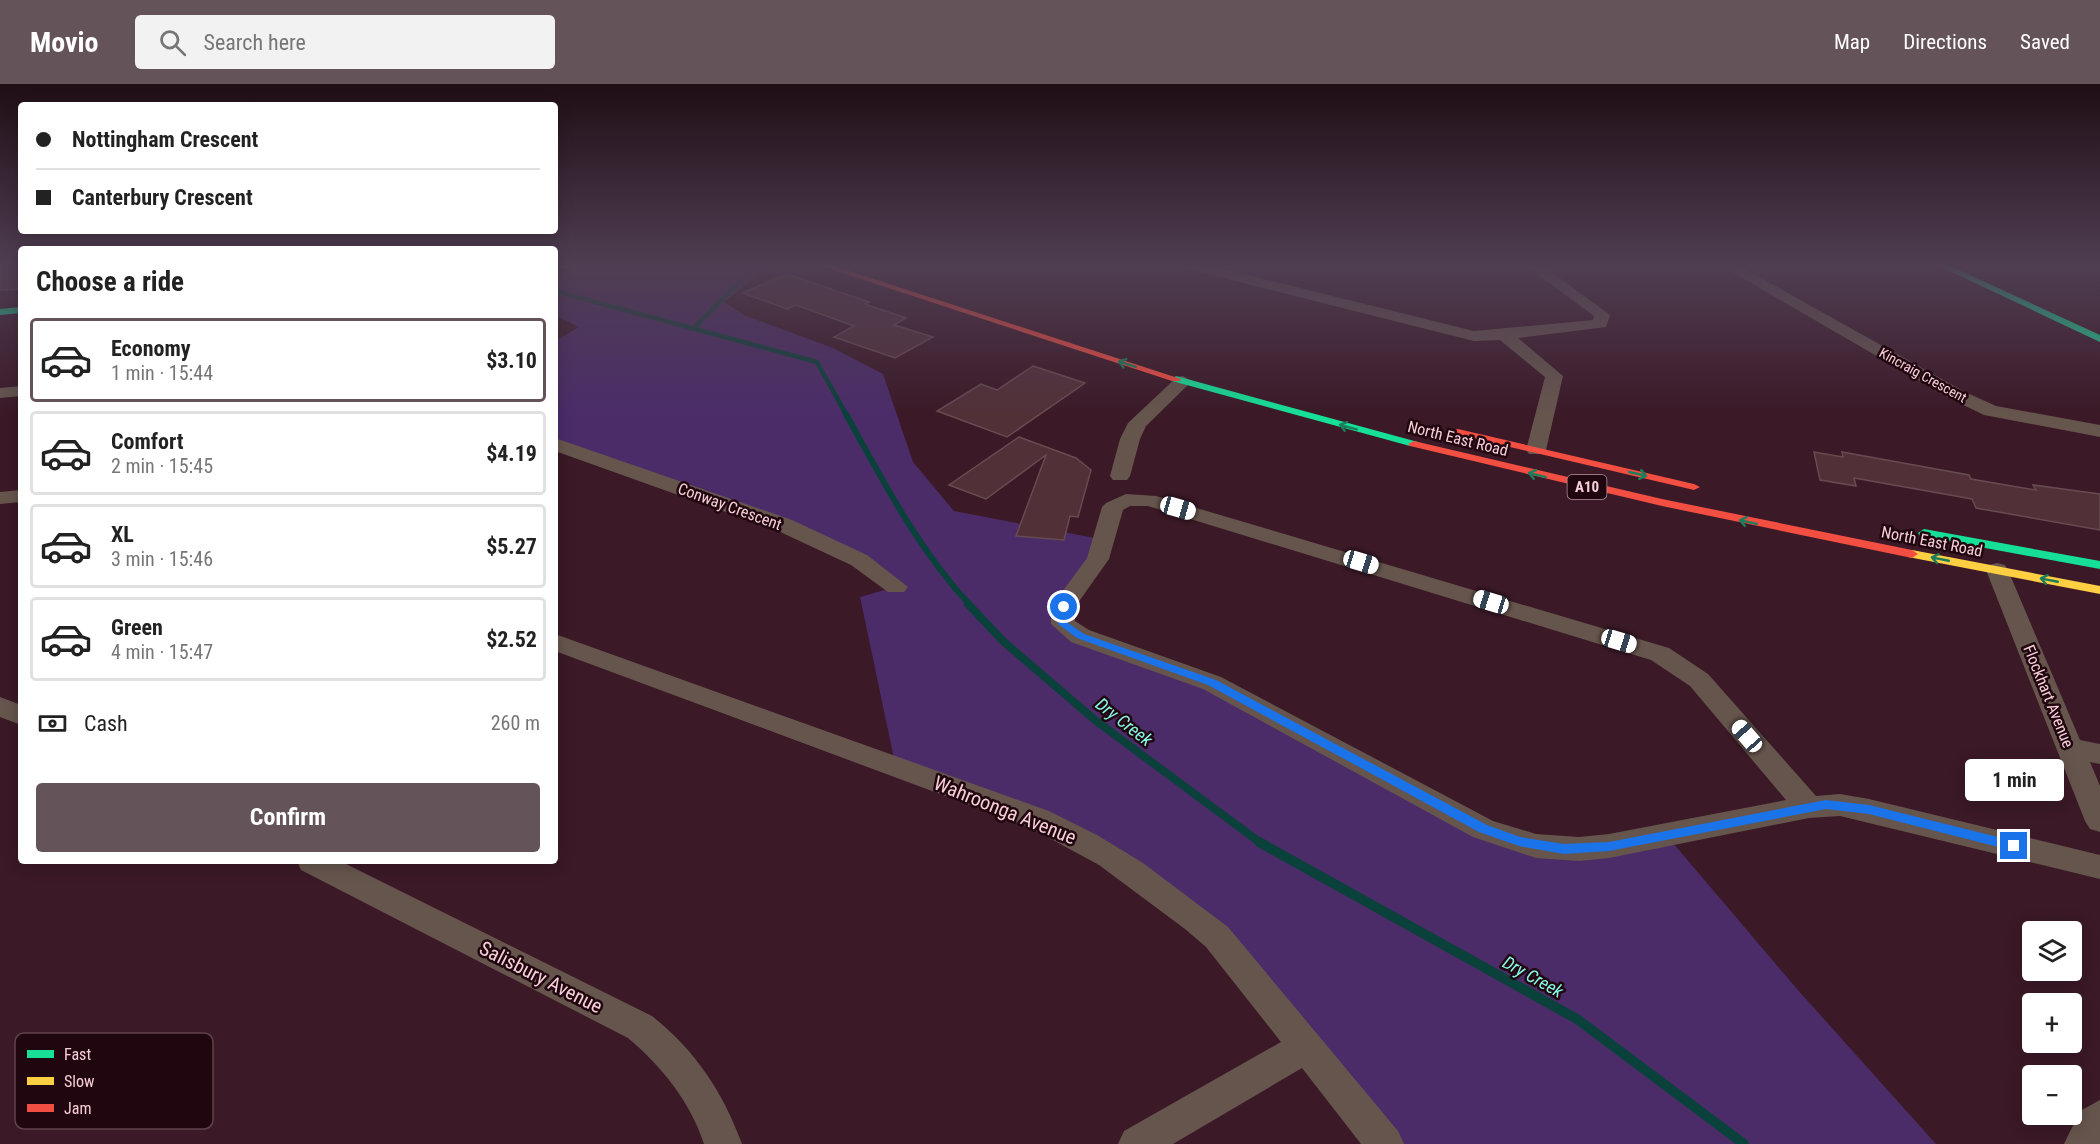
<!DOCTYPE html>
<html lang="en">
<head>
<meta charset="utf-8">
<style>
  :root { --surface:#fff; --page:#f2f2f2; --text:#222; --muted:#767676; --line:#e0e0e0; --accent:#645358 }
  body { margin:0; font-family:"Roboto Condensed",sans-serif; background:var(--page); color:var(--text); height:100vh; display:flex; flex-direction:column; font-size:22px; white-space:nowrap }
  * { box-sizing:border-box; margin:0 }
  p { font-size:20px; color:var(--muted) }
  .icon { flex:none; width:33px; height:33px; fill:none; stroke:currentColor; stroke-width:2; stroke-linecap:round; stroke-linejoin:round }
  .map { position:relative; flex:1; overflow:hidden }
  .details { position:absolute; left:18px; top:162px; width:540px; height:618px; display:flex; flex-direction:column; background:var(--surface); border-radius:6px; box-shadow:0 3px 15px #0003 }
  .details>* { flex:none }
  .hud { position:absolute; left:18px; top:18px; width:540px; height:132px; border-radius:6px; box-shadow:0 3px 15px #0003; display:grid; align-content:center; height:132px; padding:0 18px; background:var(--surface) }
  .buttons { position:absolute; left:2022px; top:837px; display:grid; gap:12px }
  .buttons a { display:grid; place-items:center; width:60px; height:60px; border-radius:6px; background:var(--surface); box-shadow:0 3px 15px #0003; font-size:30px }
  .end { position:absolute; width:27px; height:27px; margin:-14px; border:8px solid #1a73e8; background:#fff; box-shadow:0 0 0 3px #fff }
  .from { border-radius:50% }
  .bubble { position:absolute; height:42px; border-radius:6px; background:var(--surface); box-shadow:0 3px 15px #0003; font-size:20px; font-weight:700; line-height:42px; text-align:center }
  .car { position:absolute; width:18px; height:36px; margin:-18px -9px; border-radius:8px; box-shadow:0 0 4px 2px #0007; background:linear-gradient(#fff 24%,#345 0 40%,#fff 0 76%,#345 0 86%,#fff 0) }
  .hud b { display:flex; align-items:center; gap:21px; height:57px; font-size:22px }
  .hud b+b { border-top:2px solid var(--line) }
  .hud i { width:15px; height:15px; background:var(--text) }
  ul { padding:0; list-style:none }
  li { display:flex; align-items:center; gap:18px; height:84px; margin:0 12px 9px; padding:0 6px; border:3px solid var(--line); border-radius:6px }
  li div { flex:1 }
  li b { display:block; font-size:22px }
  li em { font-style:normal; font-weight:700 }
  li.current { border-color:var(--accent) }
  li>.icon { width:54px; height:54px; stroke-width:1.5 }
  h2 { padding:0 18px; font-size:27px; line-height:72px }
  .pay { display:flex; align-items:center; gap:15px; height:66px; padding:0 18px; font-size:22px }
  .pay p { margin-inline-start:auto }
  .button { display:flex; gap:12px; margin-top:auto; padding:12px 18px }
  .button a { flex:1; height:69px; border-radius:6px; background:var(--accent); color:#fff; font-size:24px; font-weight:700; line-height:69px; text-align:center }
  header { display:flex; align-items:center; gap:36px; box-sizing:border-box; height:84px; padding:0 30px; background:var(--accent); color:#fff }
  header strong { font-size:28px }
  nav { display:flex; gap:33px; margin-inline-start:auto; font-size:21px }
  .search { width:420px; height:54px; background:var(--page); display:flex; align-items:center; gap:15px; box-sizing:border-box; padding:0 21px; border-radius:6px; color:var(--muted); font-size:22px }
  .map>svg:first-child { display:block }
  .green { fill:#4b2c69 }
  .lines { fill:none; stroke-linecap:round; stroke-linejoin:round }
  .stream-far3 { stroke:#0a413b; stroke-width:4.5 }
  .stream-far2 { stroke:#0a413b; stroke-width:6 }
  .stream-far1 { stroke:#0a413b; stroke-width:8 }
  .stream { stroke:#0a413b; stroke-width:10 }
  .building { fill:#513038; stroke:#684b51; stroke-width:1.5 }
  .street { fill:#66554d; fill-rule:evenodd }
  .fast { fill:#16e098; fill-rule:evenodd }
  .slow { fill:#ffcf43; fill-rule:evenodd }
  .jam { fill:#f24e42; fill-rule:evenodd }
  .oneway { stroke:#1a7e5a }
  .route { fill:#1a73e8 }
  .labels { text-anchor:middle; stroke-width:5; stroke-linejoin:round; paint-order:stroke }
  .far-street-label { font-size:14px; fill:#f7cfd9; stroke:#20060f }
  .shield { fill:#20060f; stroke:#b6939c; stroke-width:1.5 }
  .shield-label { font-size:15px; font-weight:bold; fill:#f7cfd9 }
  .street-label { font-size:16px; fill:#f7cfd9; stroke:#20060f }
  .water-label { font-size:18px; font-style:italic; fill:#86f8e6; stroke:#20060f }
  .near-street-label { font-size:20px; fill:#f7cfd9; stroke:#20060f }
  .key { fill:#20060f; stroke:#60424c; stroke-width:1.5 }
  .key-label { font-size:16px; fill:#f7cfd9 }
</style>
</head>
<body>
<header>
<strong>Movio</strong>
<div class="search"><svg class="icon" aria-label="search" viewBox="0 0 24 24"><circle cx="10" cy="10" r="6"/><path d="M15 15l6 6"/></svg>Search here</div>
<nav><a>Map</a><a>Directions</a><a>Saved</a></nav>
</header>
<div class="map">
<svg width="2100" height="1060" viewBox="0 0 2100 1060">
  <rect width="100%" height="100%" fill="#3b1927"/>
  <polygon class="green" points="574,181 770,181 724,218 744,231 833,264 883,290 913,378 954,427 1105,456 1062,536 1519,758 1667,752 1797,905 1936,1060 1385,1060 1243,884 1129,786 896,684 860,513 895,503 859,476 555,360 555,257 579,243 555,231 555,183"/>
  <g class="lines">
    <g class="stream-far3">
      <polyline points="555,207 817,278 847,332"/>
      <polyline points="694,244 756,181"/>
    </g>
    <path class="stream-far2" d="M846 330C883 397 918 465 970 521"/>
    <polyline class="stream-far1" points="968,520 1004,558 1095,636 1262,760"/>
    <polyline class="stream" points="1259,758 1577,935 1744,1060"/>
  </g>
  <g class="building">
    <polygon points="0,181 21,181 21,205 0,206"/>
    <polygon points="787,190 869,218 865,220 906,234 894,241 933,253 895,274 834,253 854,242 796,221 787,225 743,209"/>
    <polygon points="1033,282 1085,299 1007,353 937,327 981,300 997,306"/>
    <polygon points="1019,353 1076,374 1091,386 1078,433 1070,432 1064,456 1016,452 1046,371 986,415 949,401"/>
    <polygon points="1814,368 1843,373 1842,368 1969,391 1971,395 2036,406 2033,401 2100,410 2100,446 1976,424 1972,415 1854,394 1856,402 1820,396"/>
  </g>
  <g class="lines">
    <g class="street">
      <polygon points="1182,181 1208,181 1474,247 1593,236 1594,232 1525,181 1542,181 1610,231 1606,243 1518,254 1563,292 1546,366 1543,370 1529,370 1526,366 1545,293 1500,256 1474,257 1184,184"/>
      <polygon points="1720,181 1738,181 1963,307 1996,322 2100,341 2100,353 1984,331 1951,315"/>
      <polygon points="1183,292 1192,297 1146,342 1140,355 1130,392 1127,396 1113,396 1110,392 1120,355 1128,339 1177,293"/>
      <polygon points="21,302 21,312 0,314 0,304"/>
      <polygon points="555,354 792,436 867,471 908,503 904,508 888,508 851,481 776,446 555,367"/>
      <polygon points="21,406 21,418 0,420 0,408"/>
      <path d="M1126 410 1156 412 1669 564 1708 590 1816 712 1840 710 1869 715 2100 771V795L1840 732 1809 734 1609 774 1579 777 1536 774 1473 753 1203 605 1071 558 1051 540V523L1087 474 1102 423 1106 419ZM1130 422H1148L1651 576 1690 602 1786 716 1609 750 1579 753 1536 750 1493 737 1221 593 1089 546 1075 537V523L1109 475 1123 426Z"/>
      <polygon points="1997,479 2005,481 2008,486 2080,656 2100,660 2100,680 2090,678 2100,702 2100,748 2090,745 2085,737 1986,486 1989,481"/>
      <polygon points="555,550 1049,727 1097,751 1143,779 1228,843 1398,1047 1404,1060 1361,1060 1302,984 1173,1060 1118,1060 1124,1047 1281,958 1206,863 1185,845 1099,781 1029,743 555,567"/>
      <polygon points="0,613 21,621 21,641 0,633"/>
      <path d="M297 777H340L652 932C695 966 723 1008 742 1060H704C690 1017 662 983 628 954L301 786Z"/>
      <polygon points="2100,1016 2100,1060 2064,1060 2080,1027"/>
    </g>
    <g class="fast">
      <polygon points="555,181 578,181 555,186"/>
      <polygon points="1937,181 1948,181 2100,251 2100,258"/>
      <polygon points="21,223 21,229 0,231 0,225"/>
      <polygon points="1176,292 1418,358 1420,360 1418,362 1410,362 1172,297 1171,295"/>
      <polygon points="1924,445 2100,477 2100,485 1920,452 1918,449"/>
    </g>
    <polygon class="slow" points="1912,466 2100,502 2100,510 1908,473 1906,470 1908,467"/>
    <g class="jam">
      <polygon points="818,181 831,181 1181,295 1180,297 1172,297"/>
      <polygon points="1458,345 1694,400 1700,403 1694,406 1454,350 1454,346"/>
      <polygon points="1414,357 1662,415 1912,466 1918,470 1912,474 1662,422 1410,362 1408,360"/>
    </g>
  </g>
  <defs><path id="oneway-shaft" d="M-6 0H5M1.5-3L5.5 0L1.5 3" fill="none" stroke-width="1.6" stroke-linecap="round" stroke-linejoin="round" transform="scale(1.5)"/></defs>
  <g class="oneway">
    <use href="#oneway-shaft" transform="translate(1127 280) rotate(-162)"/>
    <use href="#oneway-shaft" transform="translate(1348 343) rotate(-165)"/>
    <use href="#oneway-shaft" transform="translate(1638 390) rotate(13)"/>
    <use href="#oneway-shaft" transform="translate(1537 391) rotate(-166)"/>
    <use href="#oneway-shaft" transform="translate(1748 438) rotate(-168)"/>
    <use href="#oneway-shaft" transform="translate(1940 475) rotate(-169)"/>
    <use href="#oneway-shaft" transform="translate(2049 496) rotate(-169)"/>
  </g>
  <linearGradient id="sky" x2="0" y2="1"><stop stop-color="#200e15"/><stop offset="0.55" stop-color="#4f3e52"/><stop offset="1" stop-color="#4f3e52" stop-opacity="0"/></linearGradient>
  <rect width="2100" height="330" fill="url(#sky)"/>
  <polygon class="route" points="1060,520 1067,520 1068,539 1084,550 1216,596 1487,741 1520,753 1564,760 1609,758 1826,716 1869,721 2014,757 2021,762 2014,767 1869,730 1826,725 1609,767 1564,770 1519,762 1479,748 1208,601 1077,554 1058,540"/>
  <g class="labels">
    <g class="far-street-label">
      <text transform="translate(1923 291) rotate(29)" y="5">Kincraig Crescent</text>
    </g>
    <rect class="shield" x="1567.5" y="391" width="39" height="24" rx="4.5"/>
    <g class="shield-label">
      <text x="1587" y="408">A10</text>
    </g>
    <g class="street-label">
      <text transform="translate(1458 354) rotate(14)" y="6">North East Road</text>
      <text transform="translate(730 422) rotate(20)" y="6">Conway Crescent</text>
      <text transform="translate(1932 457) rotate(11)" y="6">North East Road</text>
      <text transform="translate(2049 612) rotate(68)" y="6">Flockhart Avenue</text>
    </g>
    <g class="water-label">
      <text transform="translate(1124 638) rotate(38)" y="6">Dry Creek</text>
      <text transform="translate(1533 893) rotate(29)" y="6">Dry Creek</text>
    </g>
    <g class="near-street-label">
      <text transform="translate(1005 726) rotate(22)" y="7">Wahroonga Avenue</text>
      <text transform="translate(541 893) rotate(27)" y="7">Salisbury Avenue</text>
    </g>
  </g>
  <rect x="15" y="949" width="198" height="96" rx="9" class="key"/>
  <rect x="27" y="966" width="27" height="8" fill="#16e098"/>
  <rect x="27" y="993" width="27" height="8" fill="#ffcf43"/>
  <rect x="27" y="1020" width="27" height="8" fill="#f24e42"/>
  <g class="key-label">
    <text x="64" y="976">Fast</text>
    <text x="64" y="1003">Slow</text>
    <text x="64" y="1030">Jam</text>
  </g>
</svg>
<div class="buttons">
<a><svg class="icon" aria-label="layers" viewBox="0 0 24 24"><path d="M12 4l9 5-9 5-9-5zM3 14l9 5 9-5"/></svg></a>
<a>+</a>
<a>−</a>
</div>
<i class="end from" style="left:1064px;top:523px"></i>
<i class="end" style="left:2014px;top:762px"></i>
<div class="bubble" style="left:1965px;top:675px;width:99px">1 min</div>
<i class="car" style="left:1178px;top:424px;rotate:106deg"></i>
<i class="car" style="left:1361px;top:478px;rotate:107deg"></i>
<i class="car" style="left:1491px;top:518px;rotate:287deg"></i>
<i class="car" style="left:1619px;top:557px;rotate:107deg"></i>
<i class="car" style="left:1747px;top:652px;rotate:319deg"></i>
<div class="hud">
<b><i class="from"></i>Nottingham Crescent</b>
<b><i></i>Canterbury Crescent</b>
</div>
<section class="details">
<h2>Choose a ride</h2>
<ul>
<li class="current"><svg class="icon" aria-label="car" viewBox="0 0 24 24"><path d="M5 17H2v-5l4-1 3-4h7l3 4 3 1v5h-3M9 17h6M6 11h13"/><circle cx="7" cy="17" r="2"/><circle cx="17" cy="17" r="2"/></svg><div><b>Economy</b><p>1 min · 15:44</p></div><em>$3.10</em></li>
<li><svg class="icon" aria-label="car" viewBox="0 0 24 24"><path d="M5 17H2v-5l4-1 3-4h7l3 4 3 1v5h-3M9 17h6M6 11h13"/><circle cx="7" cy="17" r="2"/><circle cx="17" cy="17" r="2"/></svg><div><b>Comfort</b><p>2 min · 15:45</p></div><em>$4.19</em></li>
<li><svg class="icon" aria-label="car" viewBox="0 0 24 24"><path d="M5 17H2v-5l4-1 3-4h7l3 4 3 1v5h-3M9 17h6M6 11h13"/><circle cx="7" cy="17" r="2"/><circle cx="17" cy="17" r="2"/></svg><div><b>XL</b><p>3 min · 15:46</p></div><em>$5.27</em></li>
<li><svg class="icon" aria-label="car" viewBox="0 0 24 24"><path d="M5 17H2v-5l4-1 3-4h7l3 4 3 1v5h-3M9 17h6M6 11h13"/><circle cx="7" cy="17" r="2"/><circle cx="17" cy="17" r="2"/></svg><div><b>Green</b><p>4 min · 15:47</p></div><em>$2.52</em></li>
</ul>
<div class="pay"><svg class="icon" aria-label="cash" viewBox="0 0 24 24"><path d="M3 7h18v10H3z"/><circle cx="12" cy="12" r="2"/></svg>Cash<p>260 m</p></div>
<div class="button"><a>Confirm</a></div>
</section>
</div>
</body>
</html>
